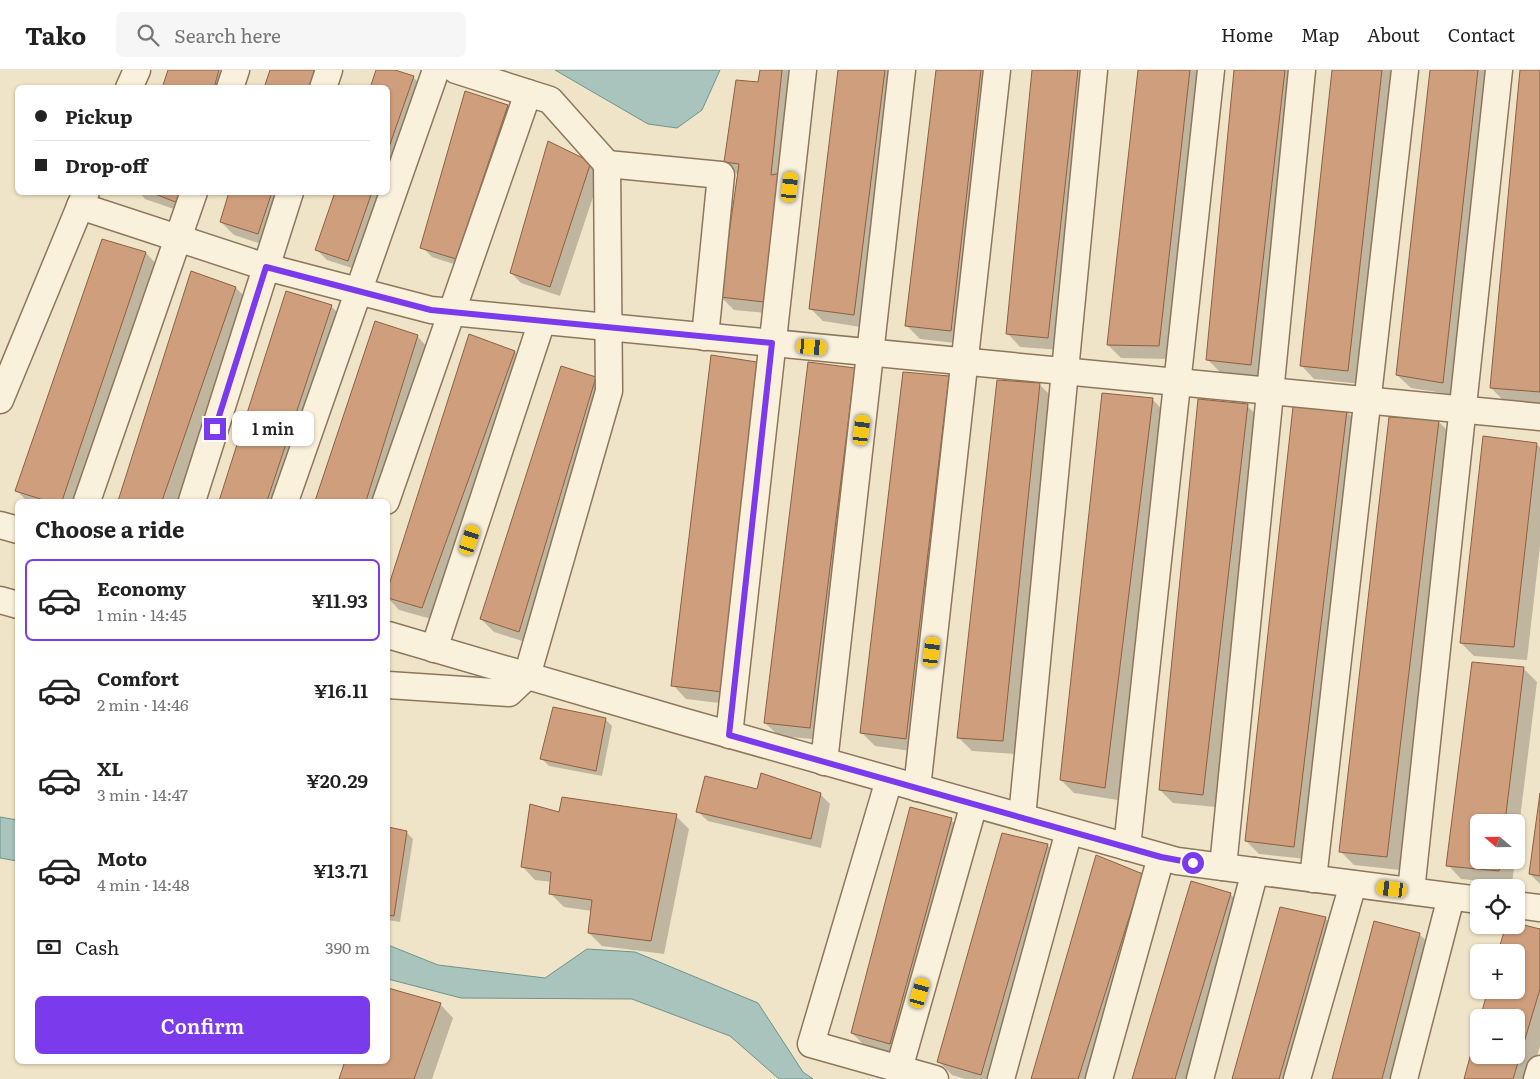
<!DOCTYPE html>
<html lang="en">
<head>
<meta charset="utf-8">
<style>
  :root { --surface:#fff; --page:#f6f6f6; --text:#222; --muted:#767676; --line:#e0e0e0; --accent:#7c3aed }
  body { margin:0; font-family:Literata,serif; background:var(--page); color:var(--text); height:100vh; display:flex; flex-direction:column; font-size:19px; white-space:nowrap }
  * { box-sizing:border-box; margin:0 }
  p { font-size:16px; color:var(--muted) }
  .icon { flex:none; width:28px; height:28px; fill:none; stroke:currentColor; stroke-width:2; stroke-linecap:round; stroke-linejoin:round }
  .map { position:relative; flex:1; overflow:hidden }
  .sheet { position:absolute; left:15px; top:429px; width:375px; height:565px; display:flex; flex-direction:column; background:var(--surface); border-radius:8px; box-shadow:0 1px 4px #0004 }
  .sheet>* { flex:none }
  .hud { position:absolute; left:15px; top:15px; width:375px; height:110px; border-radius:8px; box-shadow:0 1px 4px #0004; display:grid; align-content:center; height:110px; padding:0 20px; background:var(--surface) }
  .needle { width:32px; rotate:290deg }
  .fabs { position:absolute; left:1470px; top:744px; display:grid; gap:10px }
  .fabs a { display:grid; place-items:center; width:55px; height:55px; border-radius:8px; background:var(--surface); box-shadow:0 1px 4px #0004; font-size:25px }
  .end { position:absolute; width:22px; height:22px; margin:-11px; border:6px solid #7c3aed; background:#fff; box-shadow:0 0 0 2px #fff }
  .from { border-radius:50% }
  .bubble { position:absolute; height:35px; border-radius:8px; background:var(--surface); box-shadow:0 1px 4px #0004; font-size:16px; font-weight:600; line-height:35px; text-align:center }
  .car { position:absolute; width:15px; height:30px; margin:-15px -8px; border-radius:6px; box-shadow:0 0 4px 1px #0007; background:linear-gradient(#f5c518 24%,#345 0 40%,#f5c518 0 76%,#345 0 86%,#f5c518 0) }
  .hud b { display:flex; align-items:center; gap:18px; height:48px; font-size:19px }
  .hud b+b { border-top:1px solid var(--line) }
  .hud i { width:12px; height:12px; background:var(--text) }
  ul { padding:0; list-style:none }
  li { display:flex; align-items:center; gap:15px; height:82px; margin:0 10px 8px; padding:0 10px; border:2px solid transparent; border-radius:8px }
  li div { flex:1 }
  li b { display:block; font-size:19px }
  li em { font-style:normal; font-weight:600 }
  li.active { border-color:var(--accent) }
  li>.icon { width:45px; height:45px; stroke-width:1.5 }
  h2 { padding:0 20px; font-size:22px; line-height:60px }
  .pay { display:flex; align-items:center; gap:12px; height:55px; padding:0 20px; font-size:19px }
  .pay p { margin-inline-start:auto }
  .primary-button { display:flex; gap:10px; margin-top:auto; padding:10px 20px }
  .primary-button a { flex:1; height:58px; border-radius:8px; background:var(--accent); color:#fff; font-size:20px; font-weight:600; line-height:58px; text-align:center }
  header { display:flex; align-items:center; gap:30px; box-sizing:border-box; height:70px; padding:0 25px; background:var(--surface); border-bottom:1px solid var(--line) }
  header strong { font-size:24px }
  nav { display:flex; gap:28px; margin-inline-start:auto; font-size:18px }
  .search { width:350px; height:45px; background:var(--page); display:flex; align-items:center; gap:12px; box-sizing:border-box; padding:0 18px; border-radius:8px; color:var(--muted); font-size:19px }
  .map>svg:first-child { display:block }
  .water { fill:#a9c4bc; stroke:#6f938a }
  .shadow { fill:#0003 }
  .building { fill:#cf9f7d; stroke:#8d5f41 }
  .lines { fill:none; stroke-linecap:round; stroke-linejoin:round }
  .minor-casing { stroke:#8d765c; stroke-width:29 }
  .minor { stroke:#faf1dc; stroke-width:26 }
  .route { stroke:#7c3aed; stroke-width:6 }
</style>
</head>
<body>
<header>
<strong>Tako</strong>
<div class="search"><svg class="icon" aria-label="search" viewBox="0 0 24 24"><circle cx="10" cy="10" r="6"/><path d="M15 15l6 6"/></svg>Search here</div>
<nav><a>Home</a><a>Map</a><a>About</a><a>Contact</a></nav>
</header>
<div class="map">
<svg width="1540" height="1009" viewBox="0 0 1540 1009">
  <rect width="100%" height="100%" fill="#f0e4c8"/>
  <g class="water">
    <polygon points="555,0 720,0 702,40 677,58 648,54"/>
    <polygon points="0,747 17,750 17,791 0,788"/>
    <polygon points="388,875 438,895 545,908 587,879 635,882 758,933 803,1002 813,1009 779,1009 730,966 632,929 461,928 388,909"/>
  </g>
  <g class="shadow">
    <polygon points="169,0 237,0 231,18 164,18"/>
    <polygon points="377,0 391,0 413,7 423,17 388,117 388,18"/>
    <polygon points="761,0 797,0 777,244 734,240 721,227 738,105 725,92 759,13"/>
    <polygon points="839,0 899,0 867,258 823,251 810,238"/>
    <polygon points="937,0 995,0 964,274 920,269 907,256"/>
    <polygon points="1033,0 1093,0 1061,280 1020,277 1007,263"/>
    <polygon points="1140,0 1204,0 1172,289 1121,288 1108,275"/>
    <polygon points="1236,0 1299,0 1264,307 1221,303 1207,289"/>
    <polygon points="1333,0 1397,0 1361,314 1314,309 1301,295"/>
    <polygon points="1431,0 1492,0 1455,325 1411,318 1397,305"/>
    <polygon points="1521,0 1540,0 1540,334 1504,331 1491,318"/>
    <polygon points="507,36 517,46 466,198 432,187 422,177"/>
    <polygon points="590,93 601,103 560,226 521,213 511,203"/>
    <polygon points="139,122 198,122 191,145 145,129"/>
    <polygon points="231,122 290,122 271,177 234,165 221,152"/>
    <polygon points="336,122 386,122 358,200 327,190 317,180"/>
    <polygon points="103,171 146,183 159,197 79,431 27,431 16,420"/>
    <polygon points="192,202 236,218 249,231 179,431 119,431"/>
    <polygon points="287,223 331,236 344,249 284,431 221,431"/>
    <polygon points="376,253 417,266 430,280 383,431 317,431"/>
    <polygon points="470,266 515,282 528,295 435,550 399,540 388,528 388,522"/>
    <polygon points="757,294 770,307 736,635 686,629 673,615"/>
    <polygon points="854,299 868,312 823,670 779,666 765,653"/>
    <polygon points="595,308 609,322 532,574 494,562 481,549"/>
    <polygon points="948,308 961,321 919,682 875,676 862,663"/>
    <polygon points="998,312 1040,315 1053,328 1016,684 972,681 958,667"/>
    <polygon points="1152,329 1165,342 1118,730 1074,723 1061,710"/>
    <polygon points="1247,336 1261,349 1216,737 1173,733 1160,720"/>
    <polygon points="1346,341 1360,354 1307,789 1259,784 1246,771"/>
    <polygon points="1439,352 1452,365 1400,800 1354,795 1341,782"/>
    <polygon points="1536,374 1540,377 1540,476 1527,590 1474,586 1461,573"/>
    <polygon points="1523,598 1537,612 1516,781 1516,752 1479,752 1479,790 1515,790 1512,814 1461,809 1448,795"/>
    <polygon points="605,649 612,656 602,706 549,696 542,689"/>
    <polygon points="757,720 820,724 830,734 821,778 708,751 697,741"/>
    <polygon points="1540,732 1540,814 1530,804"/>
    <polygon points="560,744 676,746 689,759 664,884 602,876 589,863 592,841 564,837 551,824 552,812 535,810 522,796"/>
    <polygon points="951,750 964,763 904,987 865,976 852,963"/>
    <polygon points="388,758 406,762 413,769 400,852 388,850"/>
    <polygon points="1047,775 1061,788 997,1009 965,1009 952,1005 939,992"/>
    <polygon points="1142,805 1095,1009 1032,1009"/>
    <polygon points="1230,824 1243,837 1192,1009 1133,1009"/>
    <polygon points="1325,848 1338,862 1296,1009 1233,1009"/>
    <polygon points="1507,855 1540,860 1540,976 1530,1009 1465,1009 1479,985 1516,985 1516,948 1489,920 1516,920 1516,882 1499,882"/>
    <polygon points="1419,864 1433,877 1398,1009 1333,1009"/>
    <polygon points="388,919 440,934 453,948 432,1009 341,1009 388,991"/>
  </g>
  <g class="building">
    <polygon points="168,0 219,0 214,18 162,18"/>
    <polygon points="270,0 315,0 309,18 264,18"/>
    <polygon points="376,0 395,0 414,6 388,80 388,18 370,18"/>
    <polygon points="760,0 782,0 771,105 781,103 764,232 720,227 739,94 724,92 736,10 758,12"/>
    <polygon points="838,0 885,0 854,245 809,239"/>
    <polygon points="936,0 981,0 951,261 905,256"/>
    <polygon points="1032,0 1078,0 1048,268 1006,264"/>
    <polygon points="1138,0 1190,0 1159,276 1107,275"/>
    <polygon points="1234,0 1285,0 1251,295 1206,290"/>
    <polygon points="1332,0 1382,0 1348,301 1300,296"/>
    <polygon points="1430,0 1478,0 1443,313 1396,305"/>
    <polygon points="1520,0 1540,0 1540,322 1490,318"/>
    <polygon points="465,21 508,35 456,189 420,178"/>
    <polygon points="548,71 591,92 550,217 510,203"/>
    <polygon points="150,122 181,122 178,133"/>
    <polygon points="229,122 272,122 258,164 220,152"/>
    <polygon points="335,122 372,122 348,191 315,180"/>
    <polygon points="102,169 146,182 62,431 47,431 15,421"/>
    <polygon points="191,201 236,217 162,431 118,431"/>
    <polygon points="286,221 332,235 267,431 219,431"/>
    <polygon points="375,251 418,265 366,431 315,431"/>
    <polygon points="469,264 515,281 422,538 388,528 388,518"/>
    <polygon points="711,285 757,292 723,622 671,616"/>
    <polygon points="808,292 855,298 810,658 764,653"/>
    <polygon points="561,296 596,307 519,562 480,549"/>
    <polygon points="903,302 949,306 906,669 860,663"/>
    <polygon points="997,310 1040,313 1003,671 957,668"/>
    <polygon points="1102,323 1153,328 1105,718 1060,710"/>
    <polygon points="1198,329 1248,334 1203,725 1159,720"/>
    <polygon points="1293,337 1347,340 1294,777 1245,771"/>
    <polygon points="1389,347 1439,350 1387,787 1339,782"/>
    <polygon points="1483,366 1537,373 1514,577 1460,573"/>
    <polygon points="1472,592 1524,597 1505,752 1479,752 1479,790 1501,790 1499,801 1446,796"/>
    <polygon points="553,637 606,648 596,701 540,689"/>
    <polygon points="761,703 821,723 811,769 696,742 705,706 757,719"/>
    <polygon points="1540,723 1540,806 1529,804"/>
    <polygon points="562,727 677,744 651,871 588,863 592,830 549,824 551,802 521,797 530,734 559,742"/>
    <polygon points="910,737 952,748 890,974 851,963"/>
    <polygon points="388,757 407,761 394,846 388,845"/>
    <polygon points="1002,763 1048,774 981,1005 937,992"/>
    <polygon points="1096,785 1143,804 1078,1009 1031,1009"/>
    <polygon points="1191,811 1231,823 1175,1009 1132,1009"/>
    <polygon points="1280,837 1326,847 1279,1009 1232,1009"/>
    <polygon points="1374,851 1420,863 1382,1009 1332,1009"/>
    <polygon points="1516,853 1540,859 1540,919 1513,1009 1464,1009 1479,954 1479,985 1516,985 1516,948 1480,948 1488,920 1516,920 1516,882 1498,882 1506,855 1516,855"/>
    <polygon points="388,918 441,933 414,1009 339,1009 345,991 388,991"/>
  </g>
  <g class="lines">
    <g class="minor-casing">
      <g id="minor">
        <polyline points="129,18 137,0"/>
        <polyline points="230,18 236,0"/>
        <polyline points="323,18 329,0"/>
        <polyline points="607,94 721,105 705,267"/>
        <polyline points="80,136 266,197 431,240 1540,347"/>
        <polyline points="0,330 86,122"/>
        <polyline points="87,431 194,122"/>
        <polyline points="192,431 290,122"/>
        <polyline points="285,431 436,0"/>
        <polyline points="386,431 528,23"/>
        <polyline points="0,455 18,460"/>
        <polyline points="0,530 18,535"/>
        <polyline points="388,565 685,652 1177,791 1479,830"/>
        <polyline points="434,579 542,251"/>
        <polyline points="388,615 509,623 527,606 609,321 607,94 550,30 456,0"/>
        <polyline points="729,665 803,0"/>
        <polyline points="824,692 902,0"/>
        <polyline points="889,710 811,974 935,1009"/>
        <polyline points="917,718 997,0"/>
        <polyline points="1022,747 1094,0"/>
        <polyline points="1127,777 1211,0"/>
        <polyline points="1223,797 1302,0"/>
        <polyline points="1313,809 1405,0"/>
        <polyline points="1411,821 1499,0"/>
        <polyline points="1516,835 1540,838"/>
        <polyline points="899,999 974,734"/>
        <polyline points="1001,1009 1069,761"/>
        <polyline points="1099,1009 1161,787"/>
        <polyline points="1200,1009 1255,801"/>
        <polyline points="1297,1009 1353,814"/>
        <polyline points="1404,1009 1451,827"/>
        <polyline points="1537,1009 1540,999"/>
      </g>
    </g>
    <use href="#minor" class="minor"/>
  </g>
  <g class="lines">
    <polyline class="route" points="215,359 266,197 431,240 772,273 729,665 1161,787 1193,793"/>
  </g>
</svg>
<div class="fabs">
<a><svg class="needle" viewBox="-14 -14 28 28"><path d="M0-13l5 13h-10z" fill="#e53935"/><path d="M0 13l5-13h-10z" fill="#767676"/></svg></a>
<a><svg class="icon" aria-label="locate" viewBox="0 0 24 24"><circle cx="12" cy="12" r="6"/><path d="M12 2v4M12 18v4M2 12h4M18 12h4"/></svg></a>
<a>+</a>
<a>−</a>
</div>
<i class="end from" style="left:1193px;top:793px"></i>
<i class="end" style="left:215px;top:359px"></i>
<div class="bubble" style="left:232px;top:341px;width:82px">1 min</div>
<i class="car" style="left:790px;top:117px;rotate:6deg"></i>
<i class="car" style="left:812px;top:277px;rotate:95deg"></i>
<i class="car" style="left:862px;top:360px;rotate:7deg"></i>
<i class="car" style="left:470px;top:470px;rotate:18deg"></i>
<i class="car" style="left:932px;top:582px;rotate:7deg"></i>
<i class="car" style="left:1392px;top:819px;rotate:277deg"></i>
<i class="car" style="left:920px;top:923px;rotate:16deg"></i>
<div class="hud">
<b><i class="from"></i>Pickup</b>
<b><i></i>Drop-off</b>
</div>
<section class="sheet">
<h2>Choose a ride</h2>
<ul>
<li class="active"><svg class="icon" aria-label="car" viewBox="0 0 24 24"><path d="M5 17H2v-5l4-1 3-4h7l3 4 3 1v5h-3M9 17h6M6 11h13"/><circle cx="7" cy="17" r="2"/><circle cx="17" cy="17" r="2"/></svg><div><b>Economy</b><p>1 min · 14:45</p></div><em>¥11.93</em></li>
<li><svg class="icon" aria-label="car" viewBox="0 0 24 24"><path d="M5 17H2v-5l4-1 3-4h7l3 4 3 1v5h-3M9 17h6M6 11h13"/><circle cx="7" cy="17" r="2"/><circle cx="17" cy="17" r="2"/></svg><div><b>Comfort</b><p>2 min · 14:46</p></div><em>¥16.11</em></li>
<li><svg class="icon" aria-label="car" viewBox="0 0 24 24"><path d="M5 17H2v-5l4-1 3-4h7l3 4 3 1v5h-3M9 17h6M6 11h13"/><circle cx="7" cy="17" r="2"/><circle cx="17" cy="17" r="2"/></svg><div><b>XL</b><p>3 min · 14:47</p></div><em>¥20.29</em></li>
<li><svg class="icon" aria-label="car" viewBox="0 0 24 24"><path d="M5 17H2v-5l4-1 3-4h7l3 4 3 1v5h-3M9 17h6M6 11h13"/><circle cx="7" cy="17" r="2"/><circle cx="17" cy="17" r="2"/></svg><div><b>Moto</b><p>4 min · 14:48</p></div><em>¥13.71</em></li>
</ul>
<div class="pay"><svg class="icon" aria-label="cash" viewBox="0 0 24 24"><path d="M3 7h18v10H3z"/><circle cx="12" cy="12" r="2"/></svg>Cash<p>390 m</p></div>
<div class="primary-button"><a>Confirm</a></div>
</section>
</div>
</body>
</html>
